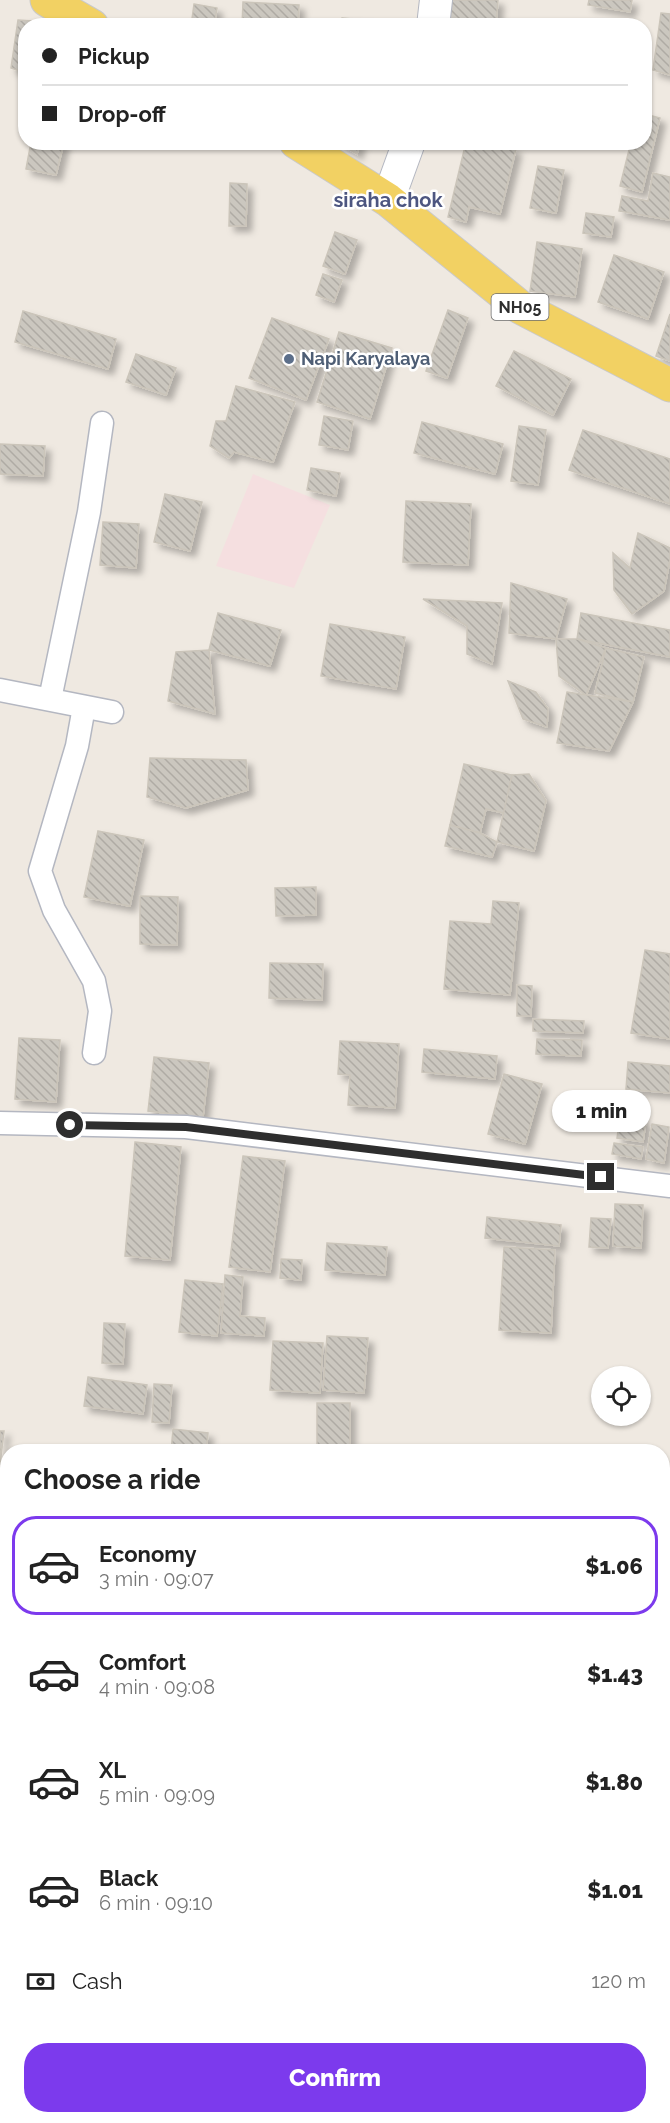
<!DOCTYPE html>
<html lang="en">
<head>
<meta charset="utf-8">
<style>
  :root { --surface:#fff; --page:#f2f2f2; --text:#222; --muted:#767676; --line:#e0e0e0; --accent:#7c3aed }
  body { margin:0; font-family:Raleway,sans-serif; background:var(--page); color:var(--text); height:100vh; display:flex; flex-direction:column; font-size:22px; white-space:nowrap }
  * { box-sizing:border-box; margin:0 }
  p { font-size:20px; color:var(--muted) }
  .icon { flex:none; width:33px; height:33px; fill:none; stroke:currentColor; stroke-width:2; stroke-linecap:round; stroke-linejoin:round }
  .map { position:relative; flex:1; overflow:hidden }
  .sheet { position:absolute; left:0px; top:1444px; width:670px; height:680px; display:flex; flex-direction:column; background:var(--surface); border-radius:24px 24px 0 0; box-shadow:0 2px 4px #0004 }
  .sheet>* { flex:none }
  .banner { position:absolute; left:18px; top:18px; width:634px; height:132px; border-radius:24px; box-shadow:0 2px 4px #0004; display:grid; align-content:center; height:132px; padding:0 24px; background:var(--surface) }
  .controls { position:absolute; left:591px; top:1366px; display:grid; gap:12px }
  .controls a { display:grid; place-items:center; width:60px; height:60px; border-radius:50%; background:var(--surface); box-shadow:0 2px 4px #0004; font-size:30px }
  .end { position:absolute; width:27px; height:27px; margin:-14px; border:8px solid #2e2e2e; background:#fff; box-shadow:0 0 0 3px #fff }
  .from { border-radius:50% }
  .bubble { position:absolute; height:42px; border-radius:21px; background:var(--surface); box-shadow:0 2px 4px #0004; font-size:20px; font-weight:800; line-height:42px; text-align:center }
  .banner b { display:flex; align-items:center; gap:21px; height:57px; font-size:22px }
  .banner b+b { border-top:2px solid var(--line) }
  .banner i { width:15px; height:15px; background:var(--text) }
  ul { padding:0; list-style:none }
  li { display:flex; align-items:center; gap:18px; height:99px; margin:0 12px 9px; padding:0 12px; border:3px solid transparent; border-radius:24px }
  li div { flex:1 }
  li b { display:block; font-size:22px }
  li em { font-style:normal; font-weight:800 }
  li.current { border-color:var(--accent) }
  li>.icon { width:54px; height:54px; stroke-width:1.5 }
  h2 { padding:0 24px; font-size:27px; line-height:72px }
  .pay { display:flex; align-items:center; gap:15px; height:66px; padding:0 24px; font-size:22px }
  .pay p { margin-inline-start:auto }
  .action { display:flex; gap:12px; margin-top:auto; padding:12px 24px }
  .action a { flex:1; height:69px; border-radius:24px; background:var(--accent); color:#fff; font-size:24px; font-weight:800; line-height:69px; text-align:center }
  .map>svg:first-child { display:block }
  .medical { fill:#f5dfe0 }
  .building { fill:url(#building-back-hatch); stroke:#cbc5ba; stroke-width:1.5; filter:url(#shadow) }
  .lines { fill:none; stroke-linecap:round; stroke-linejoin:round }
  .street-casing { stroke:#b4b7c1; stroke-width:25 }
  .secondary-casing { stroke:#b4b7c1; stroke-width:34 }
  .primary-casing { stroke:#c9c9c9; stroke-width:35 }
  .street { stroke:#fff; stroke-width:22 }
  .secondary { stroke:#fff; stroke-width:32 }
  .primary { stroke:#f2d163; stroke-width:33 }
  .route { stroke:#2e2e2e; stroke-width:8 }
  .service-dot { fill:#5c6f8a; stroke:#fff; stroke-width:2 }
  .labels { text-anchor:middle; stroke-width:5; stroke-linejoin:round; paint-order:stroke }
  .shield { fill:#fff; stroke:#6d6d6d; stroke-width:1.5 }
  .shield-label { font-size:16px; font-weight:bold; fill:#2e2e2e }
  .service-label { font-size:18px; font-weight:bold; fill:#4e5e75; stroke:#fff; text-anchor:start }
  .neighbourhood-label { font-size:20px; font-weight:bold; fill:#4d5680; stroke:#fff }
</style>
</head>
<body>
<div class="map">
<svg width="670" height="2123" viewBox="0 0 670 2123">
  <defs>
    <pattern id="building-back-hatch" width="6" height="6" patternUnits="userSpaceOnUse" patternTransform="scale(1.5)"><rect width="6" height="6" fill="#cbc7bf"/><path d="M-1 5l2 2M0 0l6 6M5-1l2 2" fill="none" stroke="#afaba4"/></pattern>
    <filter id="shadow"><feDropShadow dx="5.5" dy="5.5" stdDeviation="3" flood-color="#0004"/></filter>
  </defs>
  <rect width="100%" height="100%" fill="#efe9e1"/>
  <polygon class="medical" points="253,474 330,505 294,588 216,566"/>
  <g class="building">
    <polygon points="443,0 498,0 496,26 441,24"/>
    <polygon points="589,0 632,0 630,12 588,5"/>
    <polygon points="243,2 299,5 298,26 242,26"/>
    <polygon points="194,4 217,8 214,26 191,26"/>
    <polygon points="661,13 670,14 670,75 653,70"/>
    <polygon points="342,18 376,21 376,26 341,26"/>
    <polygon points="18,20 48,22 47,26 26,26 26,73 11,68"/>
    <polygon points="645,114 660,118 642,192 620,186 631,142 645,142"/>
    <polygon points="31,142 64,142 56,175 26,169"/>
    <polygon points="337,142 360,142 357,154"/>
    <polygon points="466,142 500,142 500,145 516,149 500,214 469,207 466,222 448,217"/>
    <polygon points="538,166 564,170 556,213 530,208"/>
    <polygon points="653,173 670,177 670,220 619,211 622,196 648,201"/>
    <polygon points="230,183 247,184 246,226 229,226"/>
    <polygon points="586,213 614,217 611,237 583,233"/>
    <polygon points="335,232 357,240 345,274 323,266"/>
    <polygon points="537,242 582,249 575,297 530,291"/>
    <polygon points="614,255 664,272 648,319 598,302"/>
    <polygon points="323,274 342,280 334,302 316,295"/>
    <polygon points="448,310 468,318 447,378 426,371"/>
    <polygon points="23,311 116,339 108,369 15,342"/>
    <polygon points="670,314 670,361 656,356"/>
    <polygon points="272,318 329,339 306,400 249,378"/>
    <polygon points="339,332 392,348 370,419 317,402"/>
    <polygon points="514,351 571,379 553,415 496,386"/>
    <polygon points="136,354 176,368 166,395 126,382"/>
    <polygon points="236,386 295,402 273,462 234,452 229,458 210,446 216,421 226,421"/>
    <polygon points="324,416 353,421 348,450 319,445"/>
    <polygon points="422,422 503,444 495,474 414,453"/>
    <polygon points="519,426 546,430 538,485 511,481"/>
    <polygon points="583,430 670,459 670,504 569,470"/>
    <polygon points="0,444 45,446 43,476 0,474"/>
    <polygon points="311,468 340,473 336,496 307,490"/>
    <polygon points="165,494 202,502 190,551 154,542"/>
    <polygon points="406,501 471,504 468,565 403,562"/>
    <polygon points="103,522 139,524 136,568 100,565"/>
    <polygon points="638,533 670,548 670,560 664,591 632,614 614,590 613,553 630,568"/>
    <polygon points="511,583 567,599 556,639 509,633"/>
    <polygon points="423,599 502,603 492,664 467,654 467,626"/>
    <polygon points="218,613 281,630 270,666 209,650"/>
    <polygon points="581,613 670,630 670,657 577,639"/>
    <polygon points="330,624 405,637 396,689 321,676"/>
    <polygon points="556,639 577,639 606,648 586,695 559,676"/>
    <polygon points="606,648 644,657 633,702 595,693"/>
    <polygon points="209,650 215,714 168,701 176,652"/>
    <polygon points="508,681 536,692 548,709 547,727 523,719"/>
    <polygon points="567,692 633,702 609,751 557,743"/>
    <polygon points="150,758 246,760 248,790 186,808 147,797"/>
    <polygon points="464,764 512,775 504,813 486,809 480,833 450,825"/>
    <polygon points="529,774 546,801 534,851 497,842 512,775"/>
    <polygon points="450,825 480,833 497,842 492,857 445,846"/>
    <polygon points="98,831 144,840 130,906 84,897"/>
    <polygon points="316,887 316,915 276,916 275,888"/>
    <polygon points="140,896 178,897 177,945 140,944"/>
    <polygon points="493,901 519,903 510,995 444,989 450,921 491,924"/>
    <polygon points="645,950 670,954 670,1039 631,1033"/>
    <polygon points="270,963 323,964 322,1000 269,998"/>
    <polygon points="517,985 532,986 531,1016 517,1016"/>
    <polygon points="533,1019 584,1021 583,1033 533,1031"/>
    <polygon points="19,1038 60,1040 56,1102 15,1099"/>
    <polygon points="537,1039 582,1040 581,1056 536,1054"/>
    <polygon points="340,1041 399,1044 395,1108 348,1105 350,1075 338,1074"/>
    <polygon points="424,1049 497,1056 495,1079 422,1072"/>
    <polygon points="154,1057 209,1063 203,1117 148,1111"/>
    <polygon points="628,1062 670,1066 670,1093 626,1089"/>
    <polygon points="504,1074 542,1084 525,1144 488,1134"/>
    <polygon points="620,1116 646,1121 643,1142 617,1138"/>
    <polygon points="652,1124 669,1127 664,1163 646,1159"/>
    <polygon points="135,1142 181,1147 170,1260 125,1256"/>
    <polygon points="614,1143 643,1147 641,1159 612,1154"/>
    <polygon points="243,1156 285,1161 270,1272 229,1267"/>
    <polygon points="615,1204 643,1205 641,1248 613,1246"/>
    <polygon points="487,1217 561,1225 559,1246 485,1238"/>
    <polygon points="591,1218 611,1219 608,1248 589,1247"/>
    <polygon points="327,1243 387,1247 385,1275 325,1270"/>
    <polygon points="504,1247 555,1250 551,1333 499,1330"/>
    <polygon points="281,1259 302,1260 301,1280 280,1278"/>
    <polygon points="225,1275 243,1277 240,1316 265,1318 264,1336 221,1333"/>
    <polygon points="185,1280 223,1284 217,1336 179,1332"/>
    <polygon points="104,1323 125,1324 123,1364 102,1363"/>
    <polygon points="327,1336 368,1338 364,1393 323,1390"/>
    <polygon points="273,1341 323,1343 320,1393 270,1390"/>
    <polygon points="88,1377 147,1385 143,1414 84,1406"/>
    <polygon points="154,1384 172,1385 169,1423 152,1422"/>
    <rect x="317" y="1403" width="33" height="49"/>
    <polygon points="173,1429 208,1433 206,1452 171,1452"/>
    <polygon points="0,1431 4,1431 0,1465"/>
    <polygon points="0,1614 8,1614 4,1657 0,1657"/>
    <polygon points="666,1863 670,1863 670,1890 665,1890"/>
    <polygon points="0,1914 2,1914 0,1971"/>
    <polygon points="25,2116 80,2116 79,2123 24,2123"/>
    <polygon points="322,2116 358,2116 363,2118 361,2123 320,2123"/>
    <polygon points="558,2116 606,2116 605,2123 557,2123"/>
  </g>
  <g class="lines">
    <g class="street-casing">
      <g id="street">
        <polyline points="0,690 112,712"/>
        <polyline points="50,699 89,512 102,423"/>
        <polyline points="84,707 77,746 40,871 54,910 94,981 100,1011 94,1053"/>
        <polyline points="0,1123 186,1127 670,1186"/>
        <polyline points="0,1570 8,1571"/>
        <polyline points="663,1640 670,1640"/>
        <polyline points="0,2053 8,2054"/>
        <polyline points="438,2116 479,2123"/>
        <polyline points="262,2123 263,2116"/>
      </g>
    </g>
    <g class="secondary-casing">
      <g id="secondary">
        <polyline points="433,26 436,0"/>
        <polyline points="388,200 409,142"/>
      </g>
    </g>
    <g class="primary-casing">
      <g id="primary">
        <polyline points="47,0 92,26"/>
        <polyline points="296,142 388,200 520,307 670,385"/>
      </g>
    </g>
    <use href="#street" class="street"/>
    <use href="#secondary" class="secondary"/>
    <use href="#primary" class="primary"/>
  </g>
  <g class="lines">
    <polyline class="route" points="70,1125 186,1127 601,1177"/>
  </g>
  <circle class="service-dot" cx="289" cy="359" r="6"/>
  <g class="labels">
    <rect class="shield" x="491.5" y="294" width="57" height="26" rx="4.5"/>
    <g class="shield-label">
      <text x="520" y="313">NH05</text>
    </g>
    <g class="service-label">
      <text x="301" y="365">Napi Karyalaya</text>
    </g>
    <g class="neighbourhood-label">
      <text x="388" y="207">siraha chok</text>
    </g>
  </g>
</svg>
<div class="controls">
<a><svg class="icon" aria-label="locate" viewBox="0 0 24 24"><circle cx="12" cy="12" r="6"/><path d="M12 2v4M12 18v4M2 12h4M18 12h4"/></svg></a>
</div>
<i class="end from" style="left:70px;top:1125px"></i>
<i class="end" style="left:601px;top:1177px"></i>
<div class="bubble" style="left:552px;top:1090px;width:99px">1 min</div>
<div class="banner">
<b><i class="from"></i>Pickup</b>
<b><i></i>Drop-off</b>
</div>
<section class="sheet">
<h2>Choose a ride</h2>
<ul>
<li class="current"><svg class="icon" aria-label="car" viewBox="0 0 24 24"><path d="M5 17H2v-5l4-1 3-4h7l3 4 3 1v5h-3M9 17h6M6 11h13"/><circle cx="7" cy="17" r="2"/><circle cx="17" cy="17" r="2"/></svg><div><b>Economy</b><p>3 min · 09:07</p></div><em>$1.06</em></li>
<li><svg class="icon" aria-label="car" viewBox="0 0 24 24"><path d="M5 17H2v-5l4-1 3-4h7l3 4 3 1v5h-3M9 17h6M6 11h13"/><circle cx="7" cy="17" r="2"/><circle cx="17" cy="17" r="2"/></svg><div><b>Comfort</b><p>4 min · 09:08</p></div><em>$1.43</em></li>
<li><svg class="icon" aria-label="car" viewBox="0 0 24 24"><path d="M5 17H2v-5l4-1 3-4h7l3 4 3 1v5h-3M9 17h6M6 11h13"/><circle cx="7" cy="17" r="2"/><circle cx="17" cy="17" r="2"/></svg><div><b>XL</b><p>5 min · 09:09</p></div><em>$1.80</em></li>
<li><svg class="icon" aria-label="car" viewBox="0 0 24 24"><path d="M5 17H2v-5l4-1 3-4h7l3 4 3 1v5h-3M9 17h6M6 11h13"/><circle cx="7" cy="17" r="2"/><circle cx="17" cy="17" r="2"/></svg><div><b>Black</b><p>6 min · 09:10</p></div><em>$1.01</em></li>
</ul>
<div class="pay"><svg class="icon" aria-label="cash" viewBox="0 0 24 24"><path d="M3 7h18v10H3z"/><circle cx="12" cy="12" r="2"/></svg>Cash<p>120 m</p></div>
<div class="action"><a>Confirm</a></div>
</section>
</div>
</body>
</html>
